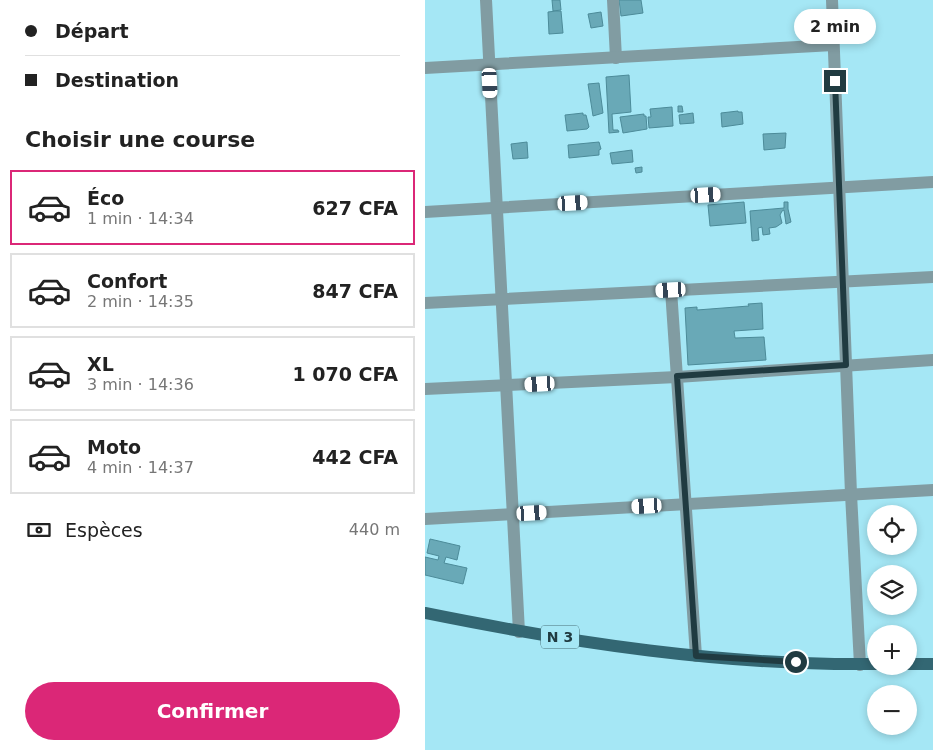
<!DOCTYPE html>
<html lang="fr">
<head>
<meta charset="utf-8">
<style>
  :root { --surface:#fff; --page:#f2f2f2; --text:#222; --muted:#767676; --line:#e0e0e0; --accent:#db2777 }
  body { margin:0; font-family:"DejaVu Sans",sans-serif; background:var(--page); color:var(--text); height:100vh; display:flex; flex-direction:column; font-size:19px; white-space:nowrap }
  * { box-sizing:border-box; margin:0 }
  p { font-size:16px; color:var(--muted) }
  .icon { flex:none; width:28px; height:28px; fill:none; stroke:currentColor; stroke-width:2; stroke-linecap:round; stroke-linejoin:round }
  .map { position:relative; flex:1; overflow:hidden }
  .panel { display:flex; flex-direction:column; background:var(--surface); width:425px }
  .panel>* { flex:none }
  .guide { display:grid; align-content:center; height:110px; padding:0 25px; background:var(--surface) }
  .controls { position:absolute; left:442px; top:505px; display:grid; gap:10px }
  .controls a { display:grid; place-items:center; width:50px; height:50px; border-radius:50%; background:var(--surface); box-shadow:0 2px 8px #0003; font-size:25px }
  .end { position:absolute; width:22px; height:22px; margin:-11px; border:6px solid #203b41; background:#fff; box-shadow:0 0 0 2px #fff }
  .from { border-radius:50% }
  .bubble { position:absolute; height:35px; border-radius:18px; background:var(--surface); box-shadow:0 2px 8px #0003; font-size:16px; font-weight:700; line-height:35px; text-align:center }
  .car { position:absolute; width:15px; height:30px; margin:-15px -8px; border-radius:6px; box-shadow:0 0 4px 1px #0007; background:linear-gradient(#fff 24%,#345 0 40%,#fff 0 76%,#345 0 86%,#fff 0) }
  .guide b { display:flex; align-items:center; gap:18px; height:48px; font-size:19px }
  .guide b+b { border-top:1px solid var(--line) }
  .guide i { width:12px; height:12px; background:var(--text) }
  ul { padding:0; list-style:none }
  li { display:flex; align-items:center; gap:15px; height:75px; margin:0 10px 8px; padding:0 15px; border:2px solid var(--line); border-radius:0px }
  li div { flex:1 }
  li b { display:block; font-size:19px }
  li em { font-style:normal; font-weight:700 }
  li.current { border-color:var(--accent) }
  li>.icon { width:45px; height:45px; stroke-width:1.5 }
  h2 { padding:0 25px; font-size:22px; line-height:60px }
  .pay { display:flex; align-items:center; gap:12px; height:55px; padding:0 25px; font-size:19px }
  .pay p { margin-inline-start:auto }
  .cta { display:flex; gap:10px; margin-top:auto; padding:10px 25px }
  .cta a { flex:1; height:58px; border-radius:30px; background:var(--accent); color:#fff; font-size:20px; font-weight:700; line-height:58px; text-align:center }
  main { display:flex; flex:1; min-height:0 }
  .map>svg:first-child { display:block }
  .building { fill:#69a9b7; stroke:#4c8b99 }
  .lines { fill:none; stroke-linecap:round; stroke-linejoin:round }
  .minor { stroke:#819ca2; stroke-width:12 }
  .major { stroke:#336773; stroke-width:12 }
  .route { stroke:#203b41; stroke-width:6 }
  .labels { text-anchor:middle; stroke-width:5; stroke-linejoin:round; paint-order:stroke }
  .shield { fill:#a5e7f5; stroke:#486f77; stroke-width:1 }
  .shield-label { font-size:14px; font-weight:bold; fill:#203b41 }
</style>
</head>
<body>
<main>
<section class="panel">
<div class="guide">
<b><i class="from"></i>Départ</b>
<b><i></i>Destination</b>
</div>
<h2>Choisir une course</h2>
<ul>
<li class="current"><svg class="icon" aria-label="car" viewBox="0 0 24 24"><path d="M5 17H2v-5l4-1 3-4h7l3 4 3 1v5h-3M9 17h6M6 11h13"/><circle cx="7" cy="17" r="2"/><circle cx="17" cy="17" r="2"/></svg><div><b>Éco</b><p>1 min · 14:34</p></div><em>627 CFA</em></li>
<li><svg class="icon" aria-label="car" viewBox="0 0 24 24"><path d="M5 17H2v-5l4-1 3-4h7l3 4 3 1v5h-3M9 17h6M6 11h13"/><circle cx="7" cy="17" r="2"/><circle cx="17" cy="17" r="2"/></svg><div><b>Confort</b><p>2 min · 14:35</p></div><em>847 CFA</em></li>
<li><svg class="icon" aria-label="car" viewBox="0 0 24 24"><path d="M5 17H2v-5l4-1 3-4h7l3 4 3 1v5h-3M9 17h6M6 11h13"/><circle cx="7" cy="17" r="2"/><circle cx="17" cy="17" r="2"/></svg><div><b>XL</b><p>3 min · 14:36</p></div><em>1 070 CFA</em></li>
<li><svg class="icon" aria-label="car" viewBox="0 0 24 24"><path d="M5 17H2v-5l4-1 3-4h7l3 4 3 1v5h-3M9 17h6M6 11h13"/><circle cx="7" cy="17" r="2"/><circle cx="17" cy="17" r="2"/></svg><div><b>Moto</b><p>4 min · 14:37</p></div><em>442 CFA</em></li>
</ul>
<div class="pay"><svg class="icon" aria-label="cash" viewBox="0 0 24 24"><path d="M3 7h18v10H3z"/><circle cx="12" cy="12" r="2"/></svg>Espèces<p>440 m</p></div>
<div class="cta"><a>Confirmer</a></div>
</section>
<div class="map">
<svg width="508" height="750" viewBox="0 0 508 750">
  <rect width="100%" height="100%" fill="#a5e7f5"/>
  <g class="building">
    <polygon points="127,0 135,0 136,10 128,11"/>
    <polygon points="194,0 216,0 218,13 196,16"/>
    <polygon points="131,11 136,11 138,33 124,34 123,12"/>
    <polygon points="176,12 178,26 166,28 163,14"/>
    <polygon points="204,75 206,112 187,114 188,130 193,130 194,132 184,133 181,77"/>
    <polygon points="174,83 178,113 168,116 163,84"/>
    <polygon points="253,106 257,106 258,112 253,112"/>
    <polygon points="247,107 248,126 224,128 223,117 226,117 225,109"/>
    <polygon points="313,111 313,112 317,112 318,124 297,127 296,113"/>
    <polygon points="158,113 158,115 161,115 164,127 162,129 142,131 140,115"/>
    <polygon points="268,113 269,123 255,124 254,115"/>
    <polygon points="219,114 219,116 221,116 222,129 198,133 195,117"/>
    <polygon points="361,133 360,148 339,150 338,134"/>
    <polygon points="102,142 103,158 88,159 86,144"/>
    <polygon points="174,142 176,149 174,150 174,155 144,158 143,145"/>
    <polygon points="207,150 208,162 187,164 185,153"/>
    <polygon points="217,167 217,172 211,173 210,168"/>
    <polygon points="319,202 321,223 285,226 283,205"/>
    <polygon points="359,202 363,202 363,209 366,222 361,224 359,210 357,211 355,215 357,223 351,227 344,228 345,234 338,235 337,227 333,228 334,240 327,241 325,211 359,208"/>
    <polygon points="337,303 338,329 309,331 310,338 339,337 341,360 263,365 260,308 272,307 272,310 324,306 323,304"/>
    <polygon points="5,539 35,546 32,560 21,557 19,563 42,568 38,584 0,575 0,557 13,560 14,556 2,553"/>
  </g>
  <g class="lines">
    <g class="minor">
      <polyline points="61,0 94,632"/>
      <polyline points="188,0 191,58"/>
      <polyline points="407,0 426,494 435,665"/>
      <polyline points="0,68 408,45"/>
      <polyline points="0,212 508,182"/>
      <polyline points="246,290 271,656"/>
      <polyline points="0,303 508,277"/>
      <polyline points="0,389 252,377 508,360"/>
      <polyline points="0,519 508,490"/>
    </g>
    <g class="major">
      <path d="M0 613C148 643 300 666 451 664"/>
      <polyline points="484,664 508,664"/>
    </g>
  </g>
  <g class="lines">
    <polyline class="route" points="371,662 271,656 252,376 421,365 410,81"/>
  </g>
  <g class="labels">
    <rect class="shield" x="116" y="625.5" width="38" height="23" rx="4"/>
    <g class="shield-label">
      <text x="135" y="642">N 3</text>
    </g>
  </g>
</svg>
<div class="controls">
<a><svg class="icon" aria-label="locate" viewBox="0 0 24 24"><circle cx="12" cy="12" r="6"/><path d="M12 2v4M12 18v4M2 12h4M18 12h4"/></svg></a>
<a><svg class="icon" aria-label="layers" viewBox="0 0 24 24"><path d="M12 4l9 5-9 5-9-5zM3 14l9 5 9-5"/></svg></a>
<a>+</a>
<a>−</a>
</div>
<i class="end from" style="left:371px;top:662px"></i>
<i class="end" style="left:410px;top:81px"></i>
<div class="bubble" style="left:369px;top:9px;width:82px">2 min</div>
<i class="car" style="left:65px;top:83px;rotate:177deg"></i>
<i class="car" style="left:281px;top:195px;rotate:87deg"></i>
<i class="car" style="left:148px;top:203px;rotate:87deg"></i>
<i class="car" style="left:246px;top:290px;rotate:267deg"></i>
<i class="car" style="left:115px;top:384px;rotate:267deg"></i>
<i class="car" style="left:222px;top:506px;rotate:267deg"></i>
<i class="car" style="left:107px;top:513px;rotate:87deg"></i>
</div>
</main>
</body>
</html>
